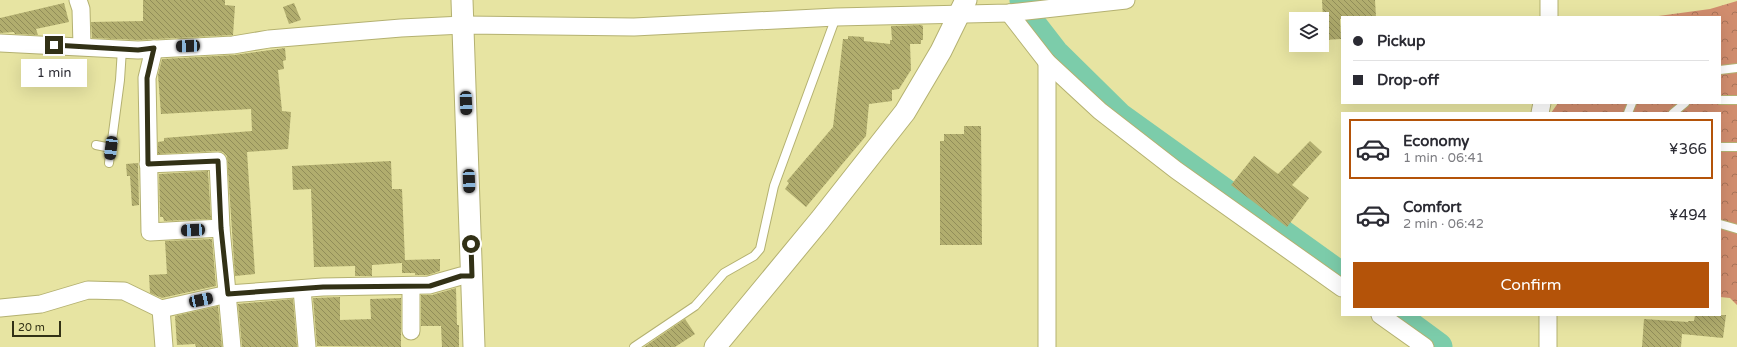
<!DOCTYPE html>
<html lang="en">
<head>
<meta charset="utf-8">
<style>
  :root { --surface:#fff; --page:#f7f7f7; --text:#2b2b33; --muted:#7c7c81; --line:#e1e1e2; --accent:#b45309 }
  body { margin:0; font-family:"Varela Round",sans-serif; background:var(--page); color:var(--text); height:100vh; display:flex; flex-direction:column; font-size:15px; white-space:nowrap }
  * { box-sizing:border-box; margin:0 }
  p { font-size:13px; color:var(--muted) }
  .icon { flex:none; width:22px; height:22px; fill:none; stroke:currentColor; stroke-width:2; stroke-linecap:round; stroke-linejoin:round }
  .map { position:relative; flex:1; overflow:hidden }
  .panel { position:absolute; left:1341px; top:112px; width:380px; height:204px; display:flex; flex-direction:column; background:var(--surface); border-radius:0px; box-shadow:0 4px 16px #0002 }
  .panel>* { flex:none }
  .top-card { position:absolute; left:1341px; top:16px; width:380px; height:88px; border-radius:0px; box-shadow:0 4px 16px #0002; display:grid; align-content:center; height:88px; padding:0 12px; background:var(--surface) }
  .fabs { position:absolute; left:1289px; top:12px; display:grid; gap:8px }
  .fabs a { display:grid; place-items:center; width:40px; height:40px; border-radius:0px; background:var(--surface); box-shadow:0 4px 16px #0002; font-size:20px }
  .scale { position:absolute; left:12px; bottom:10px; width:49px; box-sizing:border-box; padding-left:4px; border:2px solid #323116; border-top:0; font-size:11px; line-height:14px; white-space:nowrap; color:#323116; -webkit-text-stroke:3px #e7e4a2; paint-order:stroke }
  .end { position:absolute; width:18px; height:18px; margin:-9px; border:5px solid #323116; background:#fff; box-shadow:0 0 0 2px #fff }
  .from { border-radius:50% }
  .bubble { position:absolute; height:28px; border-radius:0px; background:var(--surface); box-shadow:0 4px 16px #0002; font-size:13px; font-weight:600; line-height:28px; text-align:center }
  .car { position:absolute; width:12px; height:24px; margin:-12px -6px; border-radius:5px; box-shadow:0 0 3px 1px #0007; background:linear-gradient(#222 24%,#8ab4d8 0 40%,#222 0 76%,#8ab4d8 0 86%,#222 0) }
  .top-card b { display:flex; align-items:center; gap:14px; height:38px; font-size:15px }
  .top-card b+b { border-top:1px solid var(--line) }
  .top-card i { width:10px; height:10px; background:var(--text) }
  ul { padding:7px 0 0; list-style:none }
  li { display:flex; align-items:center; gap:12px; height:60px; margin:0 8px 6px; padding:0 4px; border:2px solid transparent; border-radius:0px }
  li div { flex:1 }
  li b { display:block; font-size:15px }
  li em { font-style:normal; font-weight:600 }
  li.current { border-color:var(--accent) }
  li>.icon { width:36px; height:36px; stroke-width:1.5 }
  .cta { display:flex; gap:8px; margin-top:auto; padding:8px 12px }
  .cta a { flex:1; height:46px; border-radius:0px; background:var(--accent); color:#fff; font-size:16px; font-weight:600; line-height:46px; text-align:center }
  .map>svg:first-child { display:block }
  .forest { fill:url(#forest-crowns) }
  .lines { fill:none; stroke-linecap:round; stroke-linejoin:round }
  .river { stroke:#7cccaa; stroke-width:29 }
  .building { fill:url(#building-back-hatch) }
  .service-casing { stroke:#b4b171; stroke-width:10 }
  .minor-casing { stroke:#b4b171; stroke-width:19 }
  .tertiary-casing { stroke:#b4b171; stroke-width:23 }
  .service { stroke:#fff; stroke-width:8 }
  .minor { stroke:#fff; stroke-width:17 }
  .tertiary { stroke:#fff; stroke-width:21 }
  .route { stroke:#323116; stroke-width:5 }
</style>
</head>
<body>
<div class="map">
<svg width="1737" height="347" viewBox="0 0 1737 347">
  <defs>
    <pattern id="forest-crowns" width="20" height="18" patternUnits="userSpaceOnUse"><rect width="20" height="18" fill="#d18d6e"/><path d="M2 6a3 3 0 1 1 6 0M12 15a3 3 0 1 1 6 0" fill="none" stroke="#aa7459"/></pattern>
    <pattern id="building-back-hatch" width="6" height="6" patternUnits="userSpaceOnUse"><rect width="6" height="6" fill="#b1ad6e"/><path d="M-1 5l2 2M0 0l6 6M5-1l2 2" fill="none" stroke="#918d59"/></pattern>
  </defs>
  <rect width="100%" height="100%" fill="#e7e4a2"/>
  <polygon class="forest" points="1737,1 1737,305 1730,298 1720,297 1720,113 1551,113 1558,103 1720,103 1720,17 1651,17 1710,9"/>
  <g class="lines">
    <g class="river">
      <polyline points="1024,0 1030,22 1054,53 1119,117 1342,277"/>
      <polyline points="1400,319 1438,347"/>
    </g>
  </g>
  <g class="building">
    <polygon points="143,0 225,0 225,5 235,6 233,35 138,40 92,38 91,22 143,21"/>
    <polygon points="1322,0 1375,0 1376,17 1342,17 1342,19 1340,19 1341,39 1324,40"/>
    <polygon points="64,3 69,22 36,29 38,35 15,34 14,32 0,33 0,18"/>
    <polygon points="294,3 301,20 289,24 283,7"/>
    <polygon points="921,25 923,26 923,40 921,40 921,44 910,44 911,70 899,89 892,90 892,101 869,104 866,136 806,207 785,189 789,183 787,181 833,127 843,39 848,39 848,36 864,37 864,41 890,44 890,40 892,40 891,26"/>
    <polygon points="285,48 286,60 283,61 284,69 278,70 282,111 291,112 288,149 247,152 255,274 235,276 227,156 223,152 218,151 158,154 158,142 164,141 164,138 252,131 251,109 161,114 158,75 162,59 234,55"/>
    <polygon points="964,126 981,126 982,245 940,245 940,141 944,141 944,134 964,134"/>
    <polygon points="1310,141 1322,152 1292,185 1309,198 1287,227 1231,185 1254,156 1278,174"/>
    <polygon points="391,161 392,189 402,189 405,260 440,259 440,271 428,275 415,275 415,273 402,273 402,263 372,265 372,276 355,276 355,266 314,267 311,189 293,190 292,166"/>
    <polygon points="138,163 139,205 132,206 130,176 127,176 126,164"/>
    <polygon points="208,171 211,219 164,221 163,217 160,217 159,174"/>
    <polygon points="212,239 216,286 162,298 150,293 149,275 167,274 165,241"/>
    <polygon points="456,288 457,325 459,325 459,347 442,347 441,326 421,326 421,295 432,295"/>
    <polygon points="340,297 340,320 371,319 370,299 401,298 401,347 317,346 313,298"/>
    <polygon points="293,299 297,347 242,347 238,304"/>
    <polygon points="218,306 222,347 196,347 195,344 177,345 175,316"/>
    <polygon points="1695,315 1726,315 1723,338 1682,334 1681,347 1642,347 1644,319 1688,322 1688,321 1694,321"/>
    <polygon points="685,319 695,334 675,347 644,347"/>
  </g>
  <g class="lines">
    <g class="service-casing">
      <g id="service">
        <polyline points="1720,70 1737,68"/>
        <polyline points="1720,100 1737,100"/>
        <polyline points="1628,113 1632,103"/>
        <polyline points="1673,113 1685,103"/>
        <polyline points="96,145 111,148"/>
        <polyline points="1720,147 1737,147"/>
        <polyline points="109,163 120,80 122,49"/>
        <polyline points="1720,224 1737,229"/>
        <polyline points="634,347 695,306 724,273 754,256 760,249 774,186 836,17"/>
      </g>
    </g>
    <g class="minor-casing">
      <g id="minor">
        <polyline points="78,0 81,9 82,46"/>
        <polyline points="1549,0 1549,17"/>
        <polyline points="1009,13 1047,62 1100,111 1176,170 1342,288"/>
        <polyline points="0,43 138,50 233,45 269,39 401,28 463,25 634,27 836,17 1009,13 1126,0"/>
        <polyline points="154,49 147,78 150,232 221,228"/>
        <polyline points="1047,62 1047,347"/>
        <polyline points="1540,113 1542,103"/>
        <polyline points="148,164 218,161 221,228 232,347"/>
        <polyline points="411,286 411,331"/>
        <polyline points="302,289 307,347"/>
        <polyline points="0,308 41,304 88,290 124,291 161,309 228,294 323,287 429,285 461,276 472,275"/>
        <polyline points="161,309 164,347"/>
        <polyline points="1380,315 1425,347"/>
        <polyline points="1548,315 1548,347"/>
      </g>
    </g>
    <g class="tertiary-casing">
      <g id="tertiary">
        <polyline points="462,0 474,347"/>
        <polyline points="715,347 820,220 905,112 941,51 966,0"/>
      </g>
    </g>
    <use href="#service" class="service"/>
    <use href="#minor" class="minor"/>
    <use href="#tertiary" class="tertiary"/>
  </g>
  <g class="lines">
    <polyline class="route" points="54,45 138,50 154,48 147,78 148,164 218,161 221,228 228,294 323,287 430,286 461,276 472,276 471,244"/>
  </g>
</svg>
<div class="fabs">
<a><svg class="icon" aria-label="layers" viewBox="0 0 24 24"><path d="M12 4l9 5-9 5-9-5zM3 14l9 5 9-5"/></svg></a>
</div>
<div class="scale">20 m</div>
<i class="end from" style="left:471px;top:244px"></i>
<i class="end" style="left:54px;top:45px"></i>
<div class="bubble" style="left:21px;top:59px;width:66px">1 min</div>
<i class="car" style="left:188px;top:46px;rotate:268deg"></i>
<i class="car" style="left:466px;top:103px;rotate:178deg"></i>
<i class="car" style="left:111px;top:148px;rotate:187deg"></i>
<i class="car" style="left:469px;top:181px;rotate:178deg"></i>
<i class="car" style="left:193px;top:230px;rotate:267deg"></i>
<i class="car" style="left:201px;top:300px;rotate:78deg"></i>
<div class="top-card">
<b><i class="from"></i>Pickup</b>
<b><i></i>Drop-off</b>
</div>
<section class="panel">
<ul>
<li class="current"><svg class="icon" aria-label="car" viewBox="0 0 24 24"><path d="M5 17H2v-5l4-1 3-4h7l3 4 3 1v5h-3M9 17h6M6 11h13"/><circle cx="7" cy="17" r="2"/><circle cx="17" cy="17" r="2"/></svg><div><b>Economy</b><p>1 min · 06:41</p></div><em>¥366</em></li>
<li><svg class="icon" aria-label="car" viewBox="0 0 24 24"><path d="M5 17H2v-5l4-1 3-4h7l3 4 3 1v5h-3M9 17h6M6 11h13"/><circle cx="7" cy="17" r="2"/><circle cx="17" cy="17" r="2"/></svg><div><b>Comfort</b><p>2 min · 06:42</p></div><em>¥494</em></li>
</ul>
<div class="cta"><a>Confirm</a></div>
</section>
</div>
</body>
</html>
